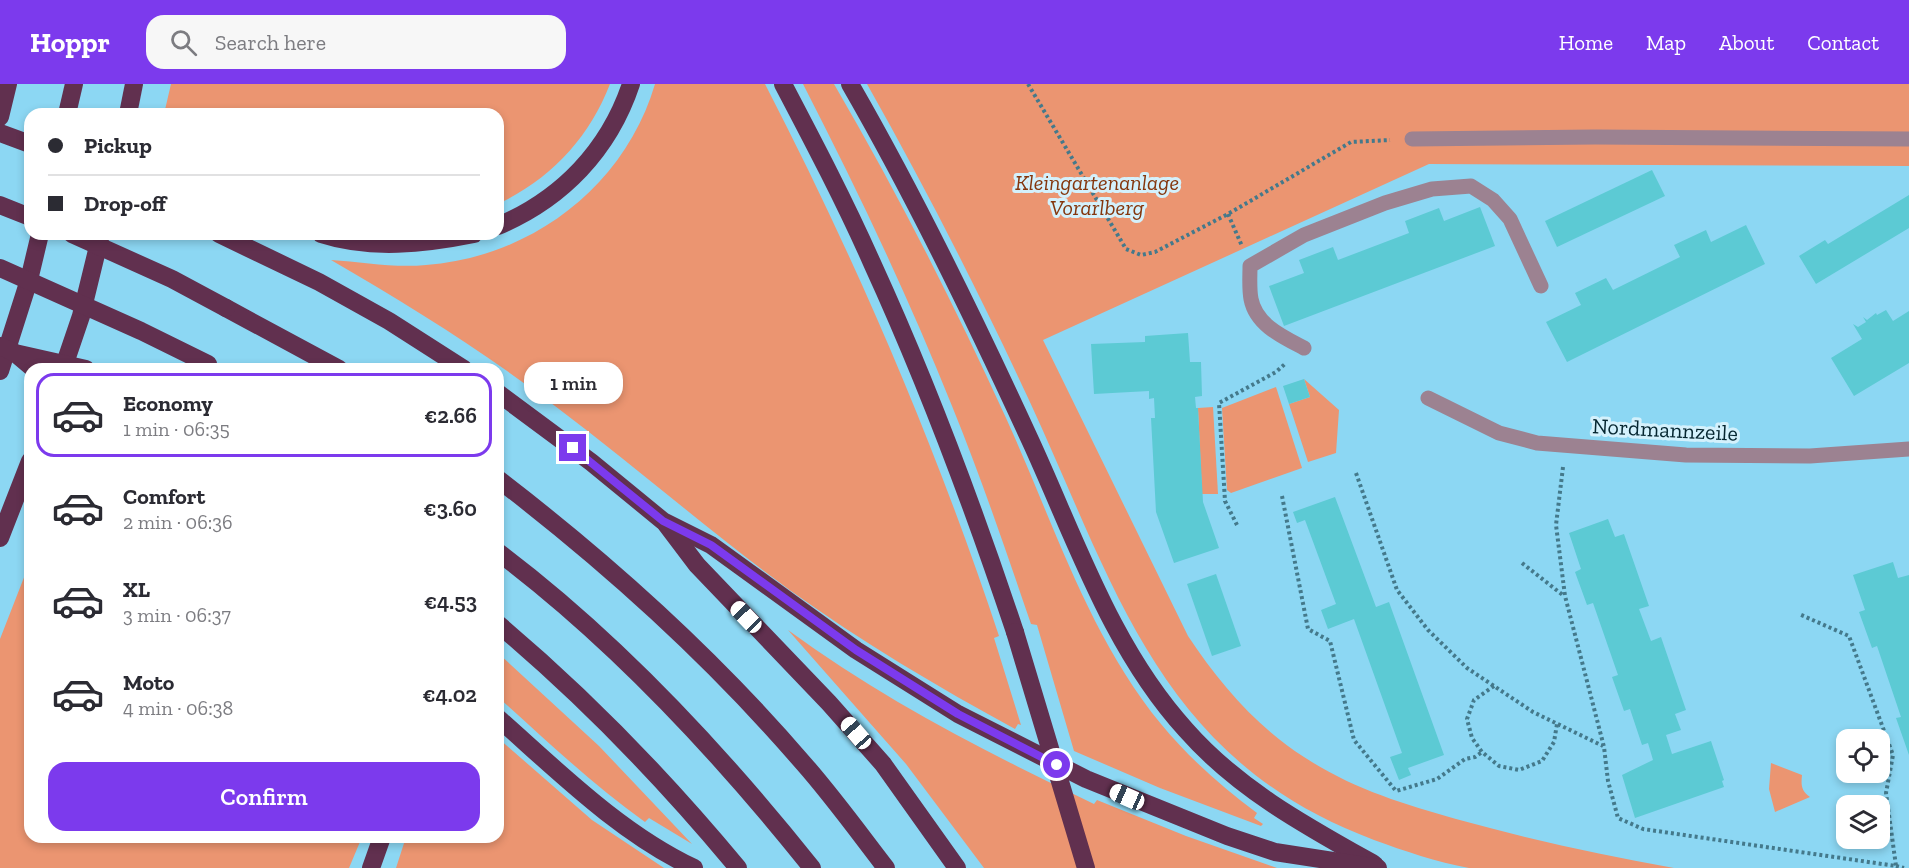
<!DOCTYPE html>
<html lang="en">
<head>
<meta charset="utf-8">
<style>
  :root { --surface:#fff; --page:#f7f7f7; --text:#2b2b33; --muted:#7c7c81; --line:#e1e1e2; --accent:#7c3aed }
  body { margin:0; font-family:"Zilla Slab",serif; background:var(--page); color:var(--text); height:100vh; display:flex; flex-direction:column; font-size:22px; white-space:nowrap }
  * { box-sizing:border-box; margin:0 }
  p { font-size:20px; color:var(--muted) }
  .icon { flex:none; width:33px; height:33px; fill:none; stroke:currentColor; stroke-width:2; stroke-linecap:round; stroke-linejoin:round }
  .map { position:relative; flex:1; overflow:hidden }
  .sheet { position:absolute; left:24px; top:279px; width:480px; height:480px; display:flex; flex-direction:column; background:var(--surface); border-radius:18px; box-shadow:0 3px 9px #0003 }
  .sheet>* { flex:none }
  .guide { position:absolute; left:24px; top:24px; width:480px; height:132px; border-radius:18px; box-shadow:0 3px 9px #0003; display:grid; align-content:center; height:132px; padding:0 24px; background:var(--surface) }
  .fabs { position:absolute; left:1836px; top:645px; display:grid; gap:12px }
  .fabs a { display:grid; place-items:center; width:54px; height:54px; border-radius:12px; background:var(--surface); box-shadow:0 3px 9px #0003; font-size:30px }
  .end { position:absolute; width:27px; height:27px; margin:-14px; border:8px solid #7c3aed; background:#fff; box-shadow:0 0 0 3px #fff }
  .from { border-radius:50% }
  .bubble { position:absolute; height:42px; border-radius:18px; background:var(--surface); box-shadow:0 3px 9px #0003; font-size:20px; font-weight:600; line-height:42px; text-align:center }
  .car { position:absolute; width:18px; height:36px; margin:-18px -9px; border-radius:8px; box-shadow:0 0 4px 2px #0007; background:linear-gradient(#fff 24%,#345 0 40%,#fff 0 76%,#345 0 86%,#fff 0) }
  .guide b { display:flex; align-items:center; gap:21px; height:57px; font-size:22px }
  .guide b+b { border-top:2px solid var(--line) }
  .guide i { width:15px; height:15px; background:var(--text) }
  ul { padding:10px 0 0; list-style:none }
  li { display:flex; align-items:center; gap:18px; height:84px; margin:0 12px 9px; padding:0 12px; border:3px solid transparent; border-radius:18px }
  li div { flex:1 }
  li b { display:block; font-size:22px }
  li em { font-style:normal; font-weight:600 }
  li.selected { border-color:var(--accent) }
  li>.icon { width:54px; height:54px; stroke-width:1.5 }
  .action { display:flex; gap:12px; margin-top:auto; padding:12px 24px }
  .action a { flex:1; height:69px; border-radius:18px; background:var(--accent); color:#fff; font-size:24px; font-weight:600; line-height:69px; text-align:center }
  header { display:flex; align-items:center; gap:36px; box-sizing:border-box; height:84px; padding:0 30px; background:var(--accent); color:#fff }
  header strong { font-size:28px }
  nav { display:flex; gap:33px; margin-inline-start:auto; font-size:21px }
  .search { width:420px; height:54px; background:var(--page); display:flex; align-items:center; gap:15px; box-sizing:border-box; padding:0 21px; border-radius:18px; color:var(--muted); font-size:22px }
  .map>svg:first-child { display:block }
  .green { fill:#eb9571 }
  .building { fill:#5ccad4 }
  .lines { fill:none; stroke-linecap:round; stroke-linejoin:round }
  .path { stroke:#44798b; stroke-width:4; stroke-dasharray:3 3; stroke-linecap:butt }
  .minor { stroke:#9c8291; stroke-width:15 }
  .highway { stroke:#61304f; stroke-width:18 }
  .highway-bridge { stroke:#61304f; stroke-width:18 }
  .route { stroke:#7c3aed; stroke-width:8 }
  .labels { text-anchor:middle; stroke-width:6; stroke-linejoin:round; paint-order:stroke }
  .park-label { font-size:22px; font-style:italic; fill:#84360d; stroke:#d4f1fc }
  .street-label { font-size:22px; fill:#052630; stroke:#d4f1fc }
</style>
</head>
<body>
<header>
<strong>Hoppr</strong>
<div class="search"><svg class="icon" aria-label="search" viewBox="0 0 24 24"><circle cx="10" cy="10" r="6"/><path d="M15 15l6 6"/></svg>Search here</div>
<nav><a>Home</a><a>Map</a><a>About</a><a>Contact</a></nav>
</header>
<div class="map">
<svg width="1909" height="784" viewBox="0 0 1909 784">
  <rect width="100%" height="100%" fill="#8cd7f3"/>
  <g class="green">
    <path d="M171 0H610C589 54 551 95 498 120V30H164Z"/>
    <path d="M655 0H765C857 178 936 362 999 552L994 554 1021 641 1018 640 1015 645C938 603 862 558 791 507 710 448 635 382 555 322 484 268 409 221 331 176 362 178 394 184 426 181 532 173 625 102 655 0Z"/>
    <path d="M803 0H834C897 108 954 220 1006 334 1053 437 1088 551 1161 640 1189 674 1222 703 1257 729L1254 734 1263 740 1261 742 1160 704 1074 667 1037 541 1031 540C1006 467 981 393 952 322 908 212 857 105 803 0Z"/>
    <path d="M867 0H1909V82L1429 80 1043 256 1188 552C1219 599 1257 643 1304 673 1351 704 1403 720 1456 735 1528 755 1601 771 1674 784 1627 784 1579 784 1531 784 1511 784 1489 784 1469 784 1437 778 1404 767 1374 756 1159 676 1116 503 1029 316 979 208 925 103 867 0Z"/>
    <polygon points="1304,295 1339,326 1336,369 1308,378 1289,320 1310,313"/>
    <polygon points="1276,303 1302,384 1231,409 1227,406 1222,324"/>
    <polygon points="1213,323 1218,410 1202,410 1198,324"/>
    <polygon points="30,478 30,753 362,753 349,784 0,784 0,555"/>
    <path d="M788 546C883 616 988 669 1094 720L1097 716 1186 752 1277 784H984L906 680Z"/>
    <path d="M498 569 599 662 692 760 649 734 645 738C593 701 546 656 498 613Z"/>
    <polygon points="498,654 592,736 664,784 396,784 406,753 498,753"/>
    <path d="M1771 679 1802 691C1801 701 1801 707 1810 713L1775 728 1769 705Z"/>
  </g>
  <g class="building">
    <polygon points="1652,86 1665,112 1557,163 1545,137"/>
    <polygon points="1909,111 1909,144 1816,200 1799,172 1825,156 1828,160"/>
    <polygon points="1480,123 1495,162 1284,242 1269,202 1304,189 1299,176 1333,163 1338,176 1409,149 1405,137 1439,124 1444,137"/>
    <polygon points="1746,141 1765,180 1567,278 1546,238 1581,221 1575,209 1606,194 1613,206 1680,173 1674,161 1706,146 1711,158"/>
    <polygon points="1886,226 1893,237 1909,227 1909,279 1854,312 1831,274 1862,255 1853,240 1858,243 1866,238 1863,233 1867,236 1876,229 1877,231"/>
    <polygon points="1188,249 1190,278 1201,278 1202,312 1195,313 1196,324 1198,324 1203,418 1219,464 1174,479 1156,428 1151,334 1155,334 1154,314 1149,315 1149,307 1094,310 1091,260 1145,258 1145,252"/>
    <polygon points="1304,295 1310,313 1289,320 1283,302"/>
    <polygon points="1335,413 1376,523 1389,518 1444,671 1408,684 1411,691 1399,696 1390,673 1402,669 1354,535 1328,545 1321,526 1336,520 1305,436 1297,439 1293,428"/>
    <polygon points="1608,435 1615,453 1624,450 1649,522 1639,525 1651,557 1661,553 1686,626 1675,630 1681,646 1666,651 1672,670 1711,657 1724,696 1722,697 1724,703 1635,734 1622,691 1653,676 1648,659 1642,661 1630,625 1624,627 1612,593 1618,591 1593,519 1587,521 1575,488 1581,485 1569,449"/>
    <polygon points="1893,478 1898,494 1909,491 1909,671 1896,634 1901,633 1877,562 1872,564 1859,528 1865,526 1853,491"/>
    <polygon points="1216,490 1241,562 1212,572 1187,500"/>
  </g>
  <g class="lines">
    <g class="path">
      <polyline points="1028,0 1126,165 1141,171 1155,168 1228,130 1351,58 1390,56"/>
      <polyline points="1228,130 1242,162"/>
      <polyline points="1563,383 1556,441 1565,512 1604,663 1608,697 1618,734 1643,745 1896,782 1886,709 1893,671 1849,552 1799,530"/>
      <polyline points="1356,389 1397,506 1428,546 1467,584 1533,628 1603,662"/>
      <polyline points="1282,412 1308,545 1330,557 1354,656 1396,707 1437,695 1465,675 1475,673 1482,668"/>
      <polyline points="1237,441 1225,417 1219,319 1276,288 1285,280"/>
      <polyline points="1522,479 1564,512"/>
      <polyline points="1494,602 1474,616 1467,635 1472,654 1482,668 1499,682 1519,686 1542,677 1554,658 1557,640"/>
      <polyline points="1896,782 1904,784"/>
    </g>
    <g class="minor">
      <polyline points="1412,55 1595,53 1909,55"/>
      <path d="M1304 264C1283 253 1256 241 1251 215 1249 204 1250 193 1250 182L1304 151 1385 119 1432 105 1471 102 1493 116 1510 135 1541 202"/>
      <polyline points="1428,314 1499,349 1537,359 1686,371 1810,372 1909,365"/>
    </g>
    <g class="highway">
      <path d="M783 0C814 59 845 118 872 179 927 299 973 422 1015 548"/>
      <path d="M850 0C917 116 975 236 1031 358 1076 456 1112 565 1186 646 1238 705 1306 742 1374 780"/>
      <polyline points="67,30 74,0"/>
      <polyline points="128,30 134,0"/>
      <polyline points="0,33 8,0"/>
      <polyline points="0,49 30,60"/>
      <polyline points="0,121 30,133"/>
      <path d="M498 142C562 115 609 66 631 0"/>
      <polyline points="219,150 319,198 389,237 464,285"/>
      <path d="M321 150C370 166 425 160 474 150"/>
      <polyline points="226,224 339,285"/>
      <polyline points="15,269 34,285"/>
      <polyline points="63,285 81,232 101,150"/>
      <polyline points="0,287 29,196 40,150"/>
      <polyline points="498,309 591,378 663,437 711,461 856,566 958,630 1086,695 1227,752 1275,768 1378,784"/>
      <path d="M498 395C609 480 713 574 804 680 833 713 859 749 886 784"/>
      <polyline points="666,440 697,481 829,619 883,680 957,784"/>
      <polyline points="0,454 30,377"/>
      <path d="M498 468C615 556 721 670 812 784"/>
      <path d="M498 540C586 614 665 696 738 784"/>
      <path d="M498 634C559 688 620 749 694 784"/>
      <polyline points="371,784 382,753"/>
    </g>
    <g class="highway-bridge">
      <polyline points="72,150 172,195 226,224"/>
      <polyline points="0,184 141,247 208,280"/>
      <polyline points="0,262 15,269 86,285"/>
      <polyline points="1015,548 1086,784"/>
    </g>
  </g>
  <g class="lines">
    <polyline class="route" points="573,364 663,437 711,461 856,566 958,630 1057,681"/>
  </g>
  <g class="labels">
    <g class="park-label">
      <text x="1097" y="106">Kleingartenanlage<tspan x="1097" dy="25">Vorarlberg</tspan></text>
    </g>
    <g class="street-label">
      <text transform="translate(1665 345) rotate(3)" y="8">Nordmannzeile</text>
    </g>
  </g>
</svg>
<div class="fabs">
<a><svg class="icon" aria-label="locate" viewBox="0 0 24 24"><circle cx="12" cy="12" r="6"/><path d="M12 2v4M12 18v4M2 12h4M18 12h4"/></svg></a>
<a><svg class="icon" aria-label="layers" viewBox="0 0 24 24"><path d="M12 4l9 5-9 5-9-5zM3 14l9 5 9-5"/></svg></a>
</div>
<i class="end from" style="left:1057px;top:681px"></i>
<i class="end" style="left:573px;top:364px"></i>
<div class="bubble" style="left:524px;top:278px;width:99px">1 min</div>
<i class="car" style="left:746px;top:533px;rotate:316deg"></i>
<i class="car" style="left:856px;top:649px;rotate:319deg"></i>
<i class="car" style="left:1127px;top:713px;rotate:294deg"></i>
<div class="guide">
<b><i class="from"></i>Pickup</b>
<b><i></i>Drop-off</b>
</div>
<section class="sheet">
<ul>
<li class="selected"><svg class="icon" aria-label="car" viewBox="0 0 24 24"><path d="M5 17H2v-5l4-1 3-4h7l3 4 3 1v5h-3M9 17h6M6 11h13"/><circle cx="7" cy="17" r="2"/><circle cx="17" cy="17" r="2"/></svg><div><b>Economy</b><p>1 min · 06:35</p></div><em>€2.66</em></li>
<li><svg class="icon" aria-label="car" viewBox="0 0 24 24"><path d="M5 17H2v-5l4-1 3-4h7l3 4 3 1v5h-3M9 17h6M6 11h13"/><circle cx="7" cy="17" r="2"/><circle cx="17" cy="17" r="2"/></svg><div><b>Comfort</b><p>2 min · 06:36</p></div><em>€3.60</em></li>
<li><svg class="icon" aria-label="car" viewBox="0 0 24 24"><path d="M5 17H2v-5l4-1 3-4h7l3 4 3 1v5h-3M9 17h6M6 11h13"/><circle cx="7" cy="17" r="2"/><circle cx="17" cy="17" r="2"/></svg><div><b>XL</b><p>3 min · 06:37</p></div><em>€4.53</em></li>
<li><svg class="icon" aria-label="car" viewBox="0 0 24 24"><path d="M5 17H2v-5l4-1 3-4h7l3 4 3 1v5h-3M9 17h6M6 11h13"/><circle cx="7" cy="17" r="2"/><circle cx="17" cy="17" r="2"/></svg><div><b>Moto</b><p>4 min · 06:38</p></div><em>€4.02</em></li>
</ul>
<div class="action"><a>Confirm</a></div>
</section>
</div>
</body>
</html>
